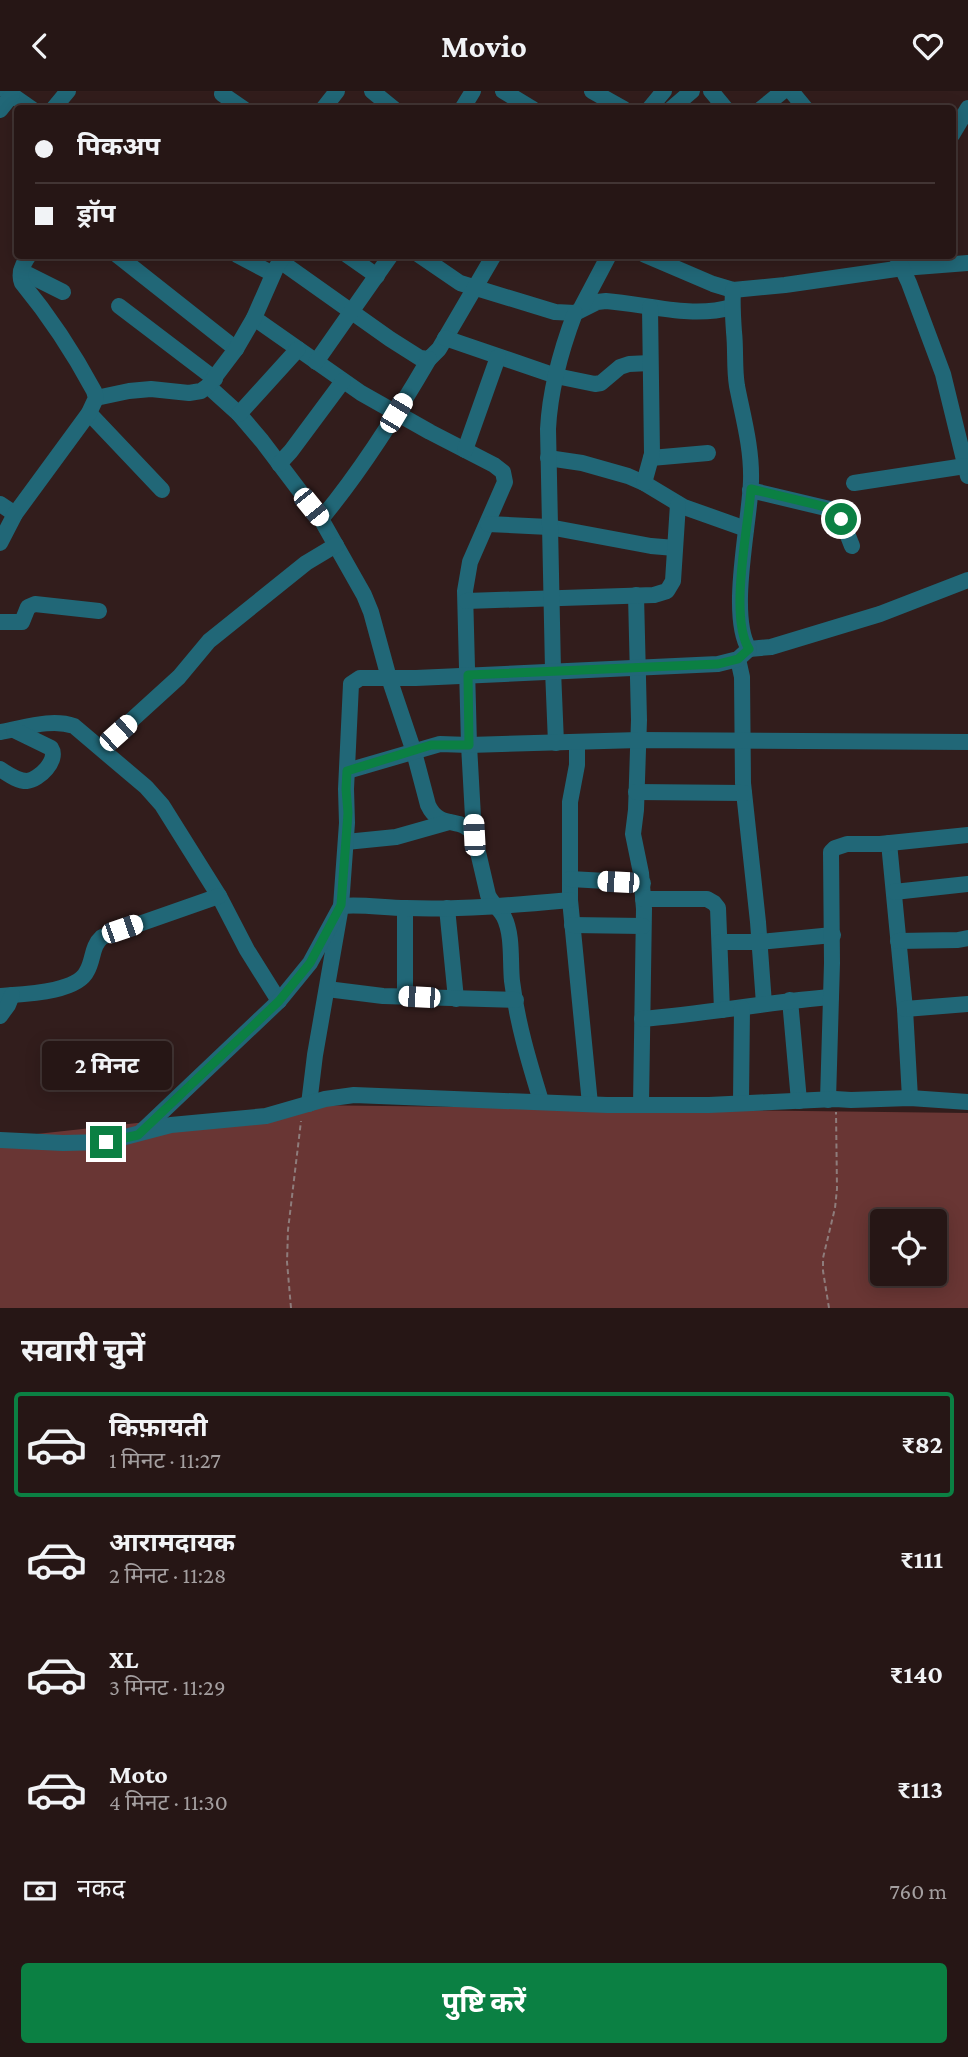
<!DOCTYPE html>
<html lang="hi">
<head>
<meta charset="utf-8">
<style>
  :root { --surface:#261615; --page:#2e1f1e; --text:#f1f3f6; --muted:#a49fa0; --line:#423534; --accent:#0b8043 }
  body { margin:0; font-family:"Crimson Pro","Noto Sans Devanagari",serif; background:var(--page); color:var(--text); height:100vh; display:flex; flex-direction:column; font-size:26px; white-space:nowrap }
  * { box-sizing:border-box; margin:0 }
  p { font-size:23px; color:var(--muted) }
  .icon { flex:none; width:38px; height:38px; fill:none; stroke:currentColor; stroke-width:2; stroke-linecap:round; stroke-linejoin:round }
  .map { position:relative; height:1217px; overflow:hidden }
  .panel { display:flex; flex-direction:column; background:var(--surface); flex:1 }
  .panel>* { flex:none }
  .guide { position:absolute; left:14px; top:14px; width:942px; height:154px; border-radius:7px; box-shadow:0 4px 18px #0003,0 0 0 2px var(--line); display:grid; align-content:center; height:154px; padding:0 21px; background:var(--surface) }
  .fabs { position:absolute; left:870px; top:1118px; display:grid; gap:14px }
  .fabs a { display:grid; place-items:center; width:77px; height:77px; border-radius:7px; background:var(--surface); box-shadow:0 4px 18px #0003,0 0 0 2px var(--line); font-size:35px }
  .end { position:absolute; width:32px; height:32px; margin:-16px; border:9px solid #0b8043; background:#fff; box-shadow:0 0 0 4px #fff }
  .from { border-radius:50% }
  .bubble { position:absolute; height:49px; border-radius:7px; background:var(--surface); box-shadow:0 4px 18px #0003,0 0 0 2px var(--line); font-size:23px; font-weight:700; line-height:49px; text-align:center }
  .car { position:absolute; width:21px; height:42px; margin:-21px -10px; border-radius:9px; box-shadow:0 0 5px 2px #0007; background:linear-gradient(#fff 24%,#345 0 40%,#fff 0 76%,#345 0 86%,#fff 0) }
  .guide b { display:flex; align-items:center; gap:24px; height:66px; font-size:26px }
  .guide b+b { border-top:2px solid var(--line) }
  .guide i { width:18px; height:18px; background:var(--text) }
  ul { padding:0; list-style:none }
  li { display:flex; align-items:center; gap:21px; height:105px; margin:0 14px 10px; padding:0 7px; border:4px solid transparent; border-radius:7px }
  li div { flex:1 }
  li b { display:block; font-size:26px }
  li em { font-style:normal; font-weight:700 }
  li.selected { border-color:var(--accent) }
  li>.icon { width:63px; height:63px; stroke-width:1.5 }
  h2 { padding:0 21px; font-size:32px; line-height:84px }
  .pay { display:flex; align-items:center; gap:18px; height:77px; padding:0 21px; font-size:26px }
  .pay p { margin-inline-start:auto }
  .action { display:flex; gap:14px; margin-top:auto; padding:14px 21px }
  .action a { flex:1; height:80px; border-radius:7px; background:var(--accent); color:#fff; font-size:28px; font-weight:700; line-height:80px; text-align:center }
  header { display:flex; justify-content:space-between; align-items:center; height:91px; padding:0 21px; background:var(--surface); font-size:32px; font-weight:700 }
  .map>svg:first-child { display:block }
  .green { fill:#693634; fill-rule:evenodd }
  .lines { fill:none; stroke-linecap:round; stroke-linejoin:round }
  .path { stroke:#8e7c7b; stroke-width:2; stroke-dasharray:5 3.5; stroke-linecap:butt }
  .minor { stroke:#216777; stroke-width:16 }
  .route { stroke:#0b8043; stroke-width:9 }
</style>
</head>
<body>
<header><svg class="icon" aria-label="back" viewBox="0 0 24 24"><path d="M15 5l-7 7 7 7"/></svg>Movio<svg class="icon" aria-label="heart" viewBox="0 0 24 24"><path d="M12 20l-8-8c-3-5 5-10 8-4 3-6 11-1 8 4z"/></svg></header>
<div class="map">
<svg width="968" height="1217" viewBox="0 0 968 1217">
  <rect width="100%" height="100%" fill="#321d1c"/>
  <path class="green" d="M302 1014 968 1022V1217H0V1047ZM882 1130H934V1183H882Z"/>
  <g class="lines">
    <g class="path">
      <polyline points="291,1217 287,1171 288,1139 301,1030"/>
      <polyline points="829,1217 823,1180 823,1167 835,1117 837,1098 836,1021"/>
    </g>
    <g class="minor">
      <polyline points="6,0 32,18"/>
      <polyline points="372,0 394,18"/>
      <polyline points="503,0 533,18"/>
      <polyline points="592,0 624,18"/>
      <polyline points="711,0 726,18"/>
      <polyline points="791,0 806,18"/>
      <polyline points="222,3 244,18"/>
      <polyline points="53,18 68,0"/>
      <polyline points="323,18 337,0"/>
      <polyline points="462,18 473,0"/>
      <polyline points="649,18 664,0"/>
      <polyline points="671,18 692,0"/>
      <polyline points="761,18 783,0"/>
      <polyline points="0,19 12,4"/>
      <polyline points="952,44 968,17"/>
      <polyline points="117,164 236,258"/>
      <polyline points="237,164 273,183"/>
      <polyline points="347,164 377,185"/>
      <path d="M419 164 460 192 555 221 575 222 597 211 606 210C647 213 691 228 732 216"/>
      <polyline points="645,164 713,193 733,199 785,194 903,177 968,172"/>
      <polyline points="896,164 909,192 943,283 968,385"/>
      <polyline points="280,170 390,248 420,267 429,268 439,258 494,164"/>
      <polyline points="21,180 63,201"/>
      <path d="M733 199C732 213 733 227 734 241 736 259 734 277 737 295 743 326 752 357 751 390 750 431 728 524 749 558L771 556 880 523 968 489"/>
      <polyline points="119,215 215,288"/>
      <polyline points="580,219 609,164"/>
      <polyline points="254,227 361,302 430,341 494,374 503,381 505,391 470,471 465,500 469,654 474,744"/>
      <polyline points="445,247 556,285 595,293 601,292 620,276 629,273 650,272"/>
      <polyline points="316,271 391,164"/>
      <path d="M208 295 239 323 262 350 321 428 364 504 371 521 389 587 414 661 428 714C440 740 462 724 474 744L488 804C492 813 500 818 504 826 513 844 510 870 512 890 517 931 529 971 541 1010"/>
      <polyline points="96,307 129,300 151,298 189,302 201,300 208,295 236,258 254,227 276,177 284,164"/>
      <polyline points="89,322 162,399"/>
      <polyline points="239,323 298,258"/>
      <polyline points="465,359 498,266"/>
      <polyline points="548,367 582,372 628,385 644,392 684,416 746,438"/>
      <polyline points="651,367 708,362"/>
      <polyline points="279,373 291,360 343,290"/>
      <polyline points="644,392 652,363 650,216"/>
      <polyline points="854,392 965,375"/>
      <polyline points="750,399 834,419 841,427 852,455"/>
      <polyline points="0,413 15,423"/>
      <path d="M321 428C362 379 397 323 429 268"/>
      <polyline points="488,433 549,436 651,455 675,457"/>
      <path d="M0 452 15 423 89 322 96 307 94 300C73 261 50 226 22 192 18 182 23 173 29 164"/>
      <polyline points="636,504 639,629 636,719 633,743 641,782 644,818 641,1014"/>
      <polyline points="466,510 654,504 667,500 673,490 678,413"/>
      <polyline points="0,531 22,531 28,516 35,513 99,520"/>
      <polyline points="738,568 742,586 743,692 758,831 764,913"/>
      <path d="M0 641C24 637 51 627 74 635L146 696 162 714 219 805 247 859 279 910"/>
      <polyline points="577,651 577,674 570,711 570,809 590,1013"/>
      <path d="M556 652 553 579 548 338C550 298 561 259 575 222"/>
      <polyline points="101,657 179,586 209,550 306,472 336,454"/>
      <path d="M0 678C8 683 17 690 27 690 39 689 59 669 51 657L14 639"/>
      <polyline points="347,680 440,653 469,654 639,649 968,651"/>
      <polyline points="636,701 744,702"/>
      <polyline points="346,751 396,746 449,731"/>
      <polyline points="889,752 905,918 910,1007"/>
      <polyline points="570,788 643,792"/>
      <polyline points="894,801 968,793"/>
      <polyline points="643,808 707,808 714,812 718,817 722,919"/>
      <polyline points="447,817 456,908"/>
      <polyline points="572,834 643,835"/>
      <polyline points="898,850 958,849 968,847"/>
      <polyline points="720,851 759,851 833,844"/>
      <polyline points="327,898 383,905 516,909"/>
      <path d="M0 905C22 903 77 902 87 880 94 868 91 856 102 846L219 805"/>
      <polyline points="405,906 405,817"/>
      <polyline points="790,909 799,1010"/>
      <polyline points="905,918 968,913"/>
      <polyline points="0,925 8,914 12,904"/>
      <path d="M642 928C705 923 768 911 831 906"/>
      <polyline points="828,1009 832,872 831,761 835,757 847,753 880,753 968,744"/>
      <polyline points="741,1011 742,917"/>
      <polyline points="309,1013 315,964 341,815 347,732 346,698 351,593 360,587 416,587 718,573 738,568 749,558"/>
      <path d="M142 1040 279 910 310 872 341 815C363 813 385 817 406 817 461 819 515 814 570 809"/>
      <polyline points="0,1049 63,1052 106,1051 171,1034 266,1025 325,1008 354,1004 607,1014 709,1014 835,1008 851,1009 910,1007 968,1011"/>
    </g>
  </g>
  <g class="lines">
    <path class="route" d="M106 1051 138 1044 279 910 310 872 341 814 348 722 346 698 347 680 431 654H469L468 584 718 573 738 568 749 558C729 526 748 438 751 398L826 416 834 419 841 428"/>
  </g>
</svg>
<div class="fabs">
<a><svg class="icon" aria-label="locate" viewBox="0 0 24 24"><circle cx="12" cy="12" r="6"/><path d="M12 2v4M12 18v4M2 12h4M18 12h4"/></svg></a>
</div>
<i class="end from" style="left:841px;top:428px"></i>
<i class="end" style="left:106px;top:1051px"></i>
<div class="bubble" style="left:42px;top:950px;width:130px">2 मिनट</div>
<i class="car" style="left:396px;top:322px;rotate:31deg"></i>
<i class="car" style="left:311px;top:416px;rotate:141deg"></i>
<i class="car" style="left:118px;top:642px;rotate:48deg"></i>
<i class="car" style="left:474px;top:744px;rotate:357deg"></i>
<i class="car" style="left:618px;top:791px;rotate:273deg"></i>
<i class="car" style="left:122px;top:838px;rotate:71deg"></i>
<i class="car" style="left:419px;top:906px;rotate:273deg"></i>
<div class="guide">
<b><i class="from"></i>पिकअप</b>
<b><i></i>ड्रॉप</b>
</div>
</div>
<section class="panel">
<h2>सवारी चुनें</h2>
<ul>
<li class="selected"><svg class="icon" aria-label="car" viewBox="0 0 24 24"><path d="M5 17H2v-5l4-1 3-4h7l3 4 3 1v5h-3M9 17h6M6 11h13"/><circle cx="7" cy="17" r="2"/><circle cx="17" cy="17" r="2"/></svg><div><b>किफ़ायती</b><p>1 मिनट · 11:27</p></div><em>₹82</em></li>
<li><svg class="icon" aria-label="car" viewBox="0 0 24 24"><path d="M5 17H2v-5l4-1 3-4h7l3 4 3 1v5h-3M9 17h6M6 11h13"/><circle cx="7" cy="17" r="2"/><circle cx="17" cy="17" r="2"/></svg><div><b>आरामदायक</b><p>2 मिनट · 11:28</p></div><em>₹111</em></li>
<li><svg class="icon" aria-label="car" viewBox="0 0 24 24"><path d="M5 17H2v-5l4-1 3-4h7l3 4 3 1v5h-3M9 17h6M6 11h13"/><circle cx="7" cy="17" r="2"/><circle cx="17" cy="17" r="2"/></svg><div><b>XL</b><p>3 मिनट · 11:29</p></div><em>₹140</em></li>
<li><svg class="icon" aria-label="car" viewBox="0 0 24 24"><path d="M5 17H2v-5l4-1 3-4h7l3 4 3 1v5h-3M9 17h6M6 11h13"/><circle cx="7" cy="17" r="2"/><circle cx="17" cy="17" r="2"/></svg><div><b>Moto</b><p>4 मिनट · 11:30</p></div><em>₹113</em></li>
</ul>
<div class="pay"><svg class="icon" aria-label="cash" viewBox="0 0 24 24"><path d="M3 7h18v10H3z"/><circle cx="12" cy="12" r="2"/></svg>नकद<p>760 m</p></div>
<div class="action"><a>पुष्टि करें</a></div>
</section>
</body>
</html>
